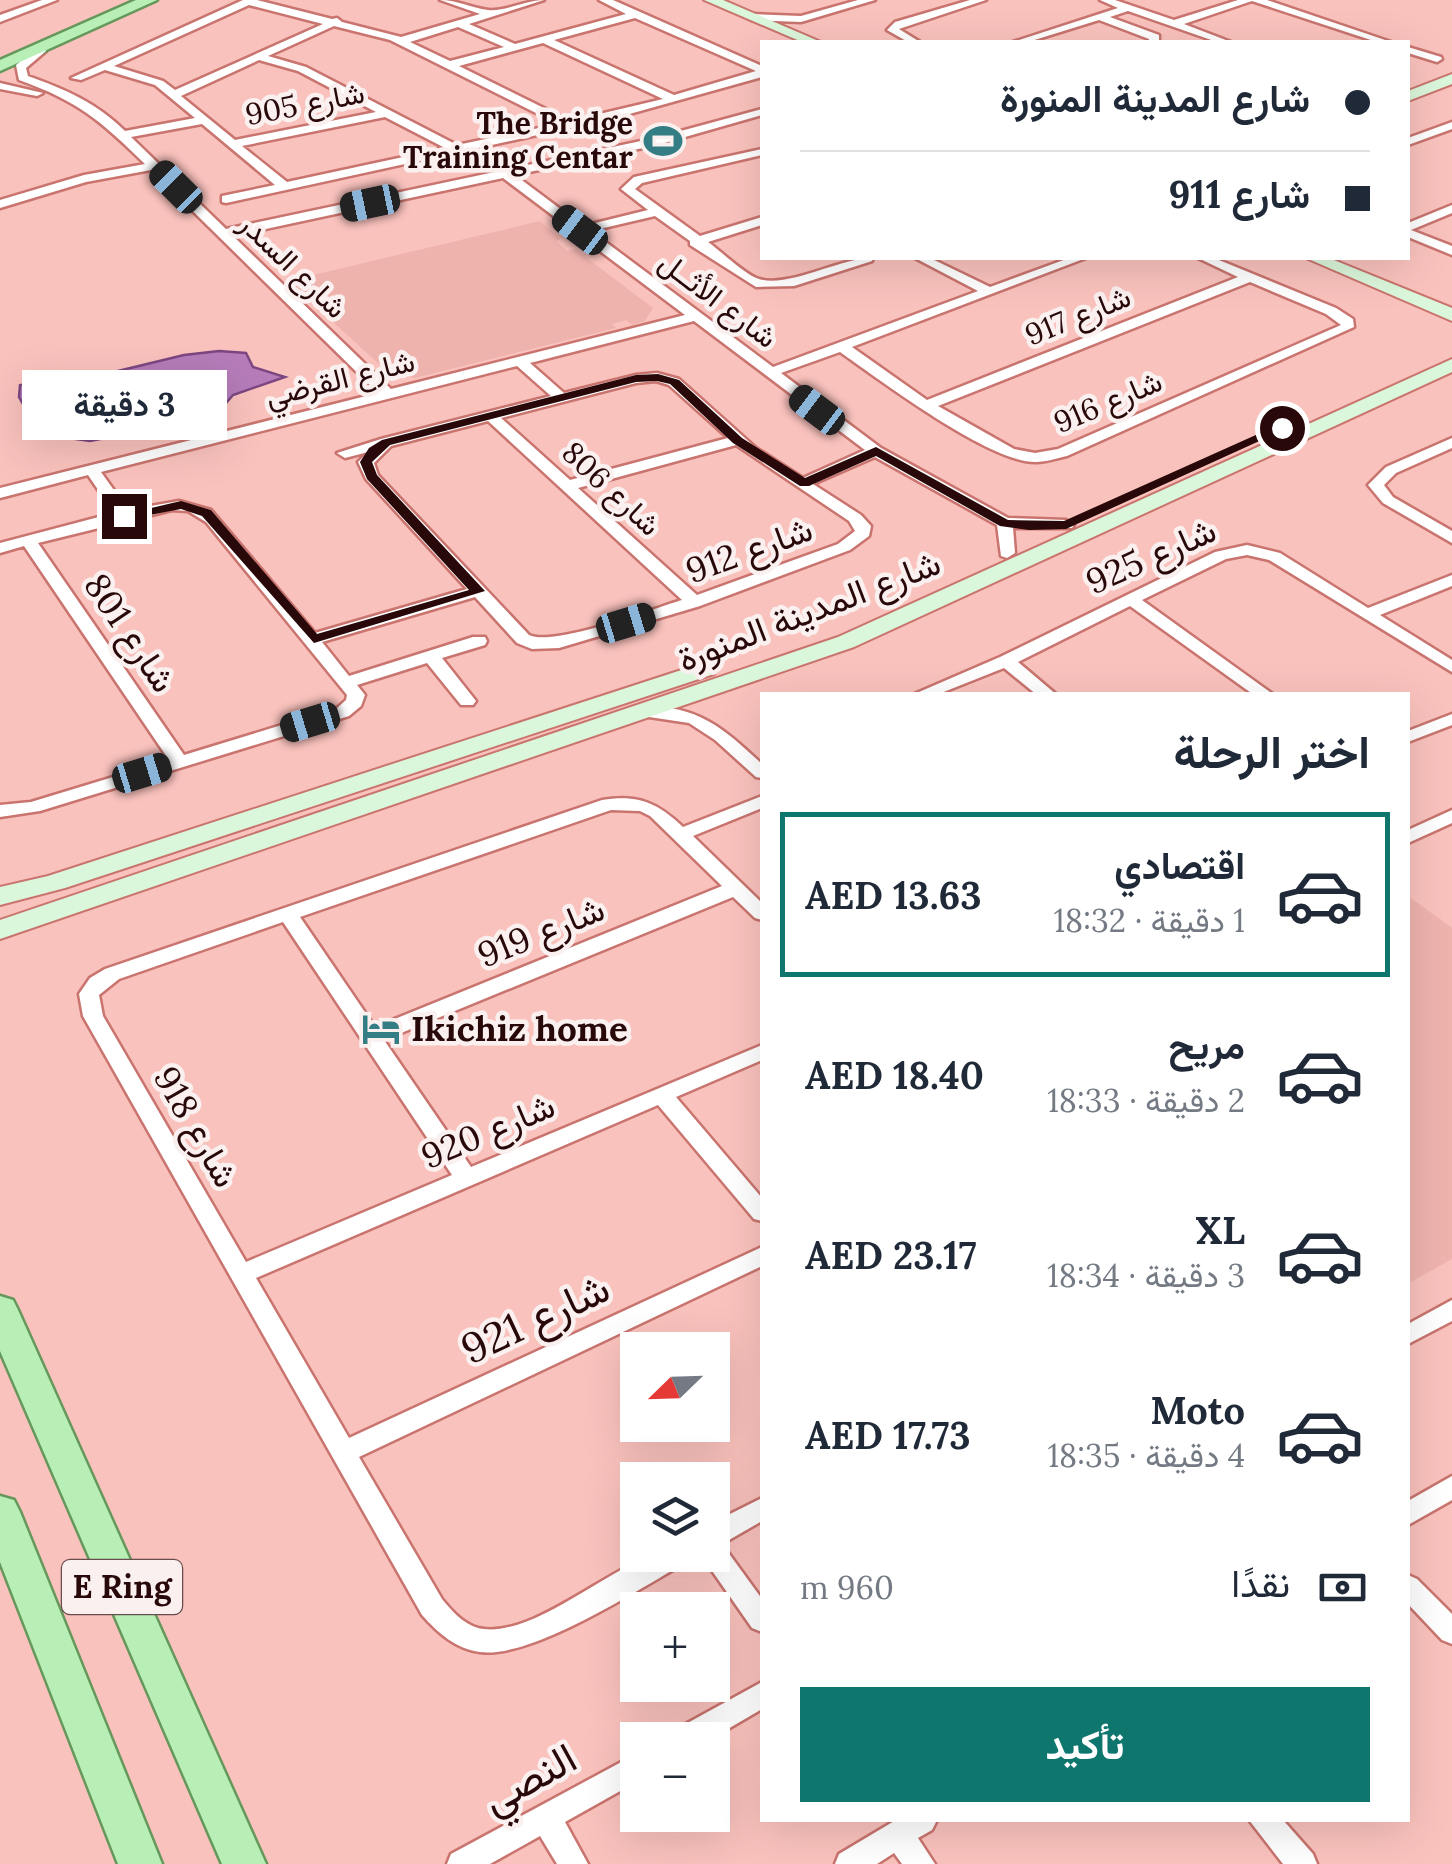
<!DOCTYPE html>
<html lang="ar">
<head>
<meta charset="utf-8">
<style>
  :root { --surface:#fff; --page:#f2f2f3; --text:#1f2937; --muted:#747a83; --line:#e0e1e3; --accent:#0f766e }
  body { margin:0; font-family:Lora,Vazirmatn,serif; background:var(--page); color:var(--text); direction:rtl; height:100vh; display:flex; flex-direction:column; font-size:38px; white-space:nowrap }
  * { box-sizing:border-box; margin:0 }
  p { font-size:32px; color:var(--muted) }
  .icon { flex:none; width:55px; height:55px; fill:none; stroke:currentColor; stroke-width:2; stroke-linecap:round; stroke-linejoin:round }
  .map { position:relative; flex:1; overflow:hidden; direction:ltr }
  .sheet { position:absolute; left:760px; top:692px; width:650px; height:1130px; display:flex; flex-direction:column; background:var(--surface); border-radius:0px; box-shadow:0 10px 40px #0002; direction:rtl }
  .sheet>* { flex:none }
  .top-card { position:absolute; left:760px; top:40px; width:650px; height:220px; border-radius:0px; box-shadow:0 10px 40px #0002; direction:rtl; display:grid; align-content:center; height:220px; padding:0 40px; background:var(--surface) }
  .needle { width:65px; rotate:247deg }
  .fabs { position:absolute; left:620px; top:1332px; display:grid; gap:20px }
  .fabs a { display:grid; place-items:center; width:110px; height:110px; border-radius:0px; background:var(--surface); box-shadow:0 10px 40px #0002; font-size:50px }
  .end { position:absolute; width:45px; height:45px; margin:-22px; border:12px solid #280808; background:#fff; box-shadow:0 0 0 5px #fff }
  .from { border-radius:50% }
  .bubble { position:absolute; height:70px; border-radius:0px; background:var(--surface); box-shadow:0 10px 40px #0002; font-size:32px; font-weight:700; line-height:70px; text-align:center; direction:rtl }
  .car { position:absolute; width:30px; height:60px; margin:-30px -15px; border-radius:12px; box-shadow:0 0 8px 2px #0007; background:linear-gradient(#222 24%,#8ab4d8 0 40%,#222 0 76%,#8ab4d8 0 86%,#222 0) }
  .top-card b { display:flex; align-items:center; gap:35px; height:95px; font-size:38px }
  .top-card b+b { border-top:2px solid var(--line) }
  .top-card i { width:25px; height:25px; background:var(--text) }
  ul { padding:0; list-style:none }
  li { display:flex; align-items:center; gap:30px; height:165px; margin:0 20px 15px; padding:0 20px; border:5px solid transparent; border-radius:0px }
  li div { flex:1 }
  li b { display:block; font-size:38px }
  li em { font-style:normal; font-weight:700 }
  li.active { border-color:var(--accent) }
  li>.icon { width:90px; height:90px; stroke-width:1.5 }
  h2 { padding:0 40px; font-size:45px; line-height:120px }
  .pay { display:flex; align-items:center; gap:25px; height:110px; padding:0 40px; font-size:38px }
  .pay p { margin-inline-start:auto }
  .action { display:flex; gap:20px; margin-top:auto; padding:20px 40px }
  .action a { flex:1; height:115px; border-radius:0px; background:var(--accent); color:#fff; font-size:40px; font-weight:700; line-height:115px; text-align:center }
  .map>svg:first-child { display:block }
  .built { fill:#efb3ae }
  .building { fill:#b57cb9; stroke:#7c4781; stroke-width:2.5 }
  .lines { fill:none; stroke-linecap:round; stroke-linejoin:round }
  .street-casing { stroke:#c9746e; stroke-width:5 }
  .secondary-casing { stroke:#c9746e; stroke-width:4 }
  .primary-casing { stroke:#66975b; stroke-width:5 }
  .street { fill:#fff; fill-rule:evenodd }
  .secondary { fill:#dbf7db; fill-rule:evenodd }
  .primary { fill:#b7efb7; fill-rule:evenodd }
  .route { fill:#280808 }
  .labels { text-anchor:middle; stroke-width:9; stroke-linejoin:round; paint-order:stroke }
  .far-street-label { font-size:30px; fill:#280808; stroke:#faf0ef }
  .far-poi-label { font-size:30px; font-weight:bold; fill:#280808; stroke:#faf0ef; text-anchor:end }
  .shield { fill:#faf0ef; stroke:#674e4d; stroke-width:2.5 }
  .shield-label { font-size:32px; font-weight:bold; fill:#280808 }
  .street-label { font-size:35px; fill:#280808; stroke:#faf0ef }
  .poi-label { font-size:35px; font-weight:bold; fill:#280808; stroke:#faf0ef; text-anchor:start }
  .near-street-label { font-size:42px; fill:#280808; stroke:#faf0ef }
</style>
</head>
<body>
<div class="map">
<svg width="1452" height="1864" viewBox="0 0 1452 1864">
  <rect width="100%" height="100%" fill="#fac2bd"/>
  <g class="built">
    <polygon points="540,221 561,239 556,241 567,251 575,249 653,308 645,321 632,325 626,320 612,324 616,328 415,378 390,374 288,281"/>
    <polygon points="1408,896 1452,928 1452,1259 1411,1282 1408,1281"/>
  </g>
  <polygon class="building" points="219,351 246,353 253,367 285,377 233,395 221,409 196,406 157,428 90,441 54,436 62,422 38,416 24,406 19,397 20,385 62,380 63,401 114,372 184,355"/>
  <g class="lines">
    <g class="street-casing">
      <g id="street">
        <polygon points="42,0 57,0 0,22 0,15"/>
        <path d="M243 0H257L332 19 337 18 342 22 401 37 480 14 440 0C458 0 471 8 488 10 505 12 526 0 544 0L469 24 515 44 626 14 599 0H613L762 66V77L615 118 226 203 222 202V196L275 185 202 124 131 137 226 229 655 138 762 109V115L657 145 515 175 583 226 648 210 621 189 634 177 762 149V155L642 183 635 189 700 236 762 217V225L708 242C721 251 745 275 759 279 789 288 839 258 873 258L872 261 794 286 756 287 690 245V241L655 216 591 231 773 367 978 291 915 258H930L990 287 1069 258H1086L852 347 927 400 1238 277 1198 258H1214L1336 308 1353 319 1354 327 1067 456C1058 458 1046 462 1036 462 990 463 880 380 840 352L781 373 881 448 1008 518 1066 520 1074 525 1072 528H1013L1015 553 1007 558 1001 556 997 525 875 457 813 484 861 515 871 526 869 536 850 550 700 606 559 648 532 649 517 643 475 597 322 642 349 676 473 637H485L487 641 485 645 442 658 476 701 473 705H461L427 663 357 685 365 695 361 706 349 716 40 811 0 817V805L31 802 169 760 24 546 0 553V543L114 513 88 475 0 498V488L378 393 151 170 86 182 0 208V200L84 175 145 164C101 121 78 101 19 80L16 65 38 47H46V51L26 68 28 76C65 89 97 103 125 131L195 118 155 85 105 70 81 80 71 78ZM249 5 323 24 175 90 163 81 114 66ZM635 18 756 71 674 95 554 40ZM334 26 390 40 558 124 457 145 306 67 268 56ZM458 27 504 47 450 61 410 42ZM543 43 663 99 570 121 459 66ZM259 60 298 71 376 112 235 140 181 96ZM385 117 445 148 287 182 242 146ZM503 178 685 315 391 389 233 236ZM1250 282 1326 314 1341 325 1058 449 1035 453 1014 449 938 406ZM694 321 865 450 803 478 756 448 679 379 657 373 636 375 564 393 530 363ZM517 366 551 396 381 439 337 453 345 458 368 452 358 462 366 479 467 589 315 633 211 510 179 501 128 510 101 472ZM656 381 669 385 728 438 570 480 501 418 636 383ZM488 421 682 600C652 609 554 647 529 635L378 475 374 463 391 446ZM736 445 849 521 855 531 838 544 697 595 578 488ZM172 510 188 511 206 522 347 695 346 700 337 708 184 755 38 543Z"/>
        <polygon points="858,0 875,0 801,22 752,20 747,17 752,14 801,16"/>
        <polygon points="970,0 986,0 899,29 920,42 908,42 887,30 895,22"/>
        <polygon points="1100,0 1115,0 1174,20 1238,0 1267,0 1391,42 1377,42 1252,1 1184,24 1231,42 1217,42 1128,11 1110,17 1159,35 1159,42 1149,42 1149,39 1099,20 1028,42 1013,42 1118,8"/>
        <polygon points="1408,47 1441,57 1442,59 1437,62 1408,53"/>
        <polygon points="0,83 43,93 37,96 0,89"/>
        <polygon points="1452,122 1452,129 1408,145 1408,138"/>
        <polygon points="1452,205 1452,213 1411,230 1452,246 1452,255 1408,237 1408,223"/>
        <polygon points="1452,438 1452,448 1396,473 1384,485 1393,497 1452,531 1452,543 1383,503 1368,485 1386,467"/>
        <polygon points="1247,545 1280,553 1368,608 1452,575 1452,586 1380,615 1452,660 1452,672 1269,560 1247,555 1226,559 1142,600 1274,695 1254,695 1130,606 1018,662 1057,695 1037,695 1004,668 936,695 912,695 1000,657 1215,552"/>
        <path d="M642 706C699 706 722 727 762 764V778L756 777 715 740 689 723 636 715 633 711 636 707Z"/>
        <polygon points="1452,714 1452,725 1408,742 1408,731"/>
        <path d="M762 796V808L693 836 762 903V920L755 918 733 897 384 1040 471 1167 762 1045V1060L676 1097 762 1198V1221L754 1219 658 1105 256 1278 349 1438 762 1247V1266L359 1457 442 1599C451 1610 463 1624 478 1628 528 1640 604 1572 650 1556 661 1552 677 1555 689 1555L685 1563C639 1589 532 1659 480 1652 456 1649 438 1633 422 1615L83 1016 79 994 90 978 105 969 602 800C638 794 658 803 683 827ZM611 810 640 811 650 816 722 886 375 1027 300 917ZM283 922 452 1175 246 1262 103 1016 99 995 119 979Z"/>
        <polygon points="1452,810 1452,823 1408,843 1408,830"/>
        <polygon points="1452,1300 1452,1321 1408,1344 1408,1324"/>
        <polygon points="1452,1476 1452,1500 1408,1525 1408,1501"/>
        <polygon points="762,1498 762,1521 722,1544 762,1599 762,1632 752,1628 701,1555 712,1555 712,1523"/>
        <polygon points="1408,1575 1417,1579 1452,1614 1452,1644 1442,1640 1408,1604"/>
        <polygon points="762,1682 762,1709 709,1740 669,1740 673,1731"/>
        <polygon points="638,1753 638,1781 565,1822 588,1864 557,1864 540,1836 490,1864 447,1864 451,1854"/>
        <polygon points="896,1820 937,1820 932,1830 918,1838 935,1864 902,1864 894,1853 877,1864 835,1864 839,1854"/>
        <polygon points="1249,1820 1283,1820 1313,1854 1317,1864 1283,1864"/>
      </g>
    </g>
    <g class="secondary-casing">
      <g id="secondary">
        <polygon points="704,0 723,0 821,42 802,42"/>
        <polygon points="1452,74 1452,84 1408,101 1408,91"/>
        <polygon points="1306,258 1329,258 1452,308 1452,321"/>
        <polygon points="1452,359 1452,372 854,647 0,939 0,920 838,637"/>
        <polygon points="706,662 718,669 714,674 65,888 0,905 0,887 48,876"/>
      </g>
    </g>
    <g class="primary-casing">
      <g id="primary">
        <polygon points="136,0 157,0 0,71 0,60"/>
        <polygon points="0,1296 13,1300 18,1310 266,1864 222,1864 0,1351"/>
        <polygon points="0,1496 14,1500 20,1512 162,1864 118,1864 0,1562"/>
      </g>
    </g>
    <use href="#street" class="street"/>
    <use href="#secondary" class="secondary"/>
    <use href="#primary" class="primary"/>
  </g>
  <polygon class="route" points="658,374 679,380 742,438 805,478 876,447 1008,520 1064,521 1278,425 1288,428 1066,529 1029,530 1000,526 876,456 809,486 800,486 733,443 670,384 657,381 636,382 390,445 372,462 377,475 485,591 314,643 202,516 181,509 124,520 117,516 181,501 211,510 317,634 469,590 367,479 360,462 369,448 382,440 636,375"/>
  <defs>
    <g id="stadium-bare" transform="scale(3)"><path d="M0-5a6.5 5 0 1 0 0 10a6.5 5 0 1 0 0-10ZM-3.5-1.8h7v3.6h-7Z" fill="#347d84" stroke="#faf0ef" stroke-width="2.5" paint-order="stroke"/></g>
    <g id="hotel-bare" transform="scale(3)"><path d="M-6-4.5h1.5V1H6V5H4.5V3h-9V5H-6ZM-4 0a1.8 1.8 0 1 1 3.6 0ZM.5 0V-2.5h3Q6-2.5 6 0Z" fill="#347d84" stroke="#faf0ef" stroke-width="2.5" paint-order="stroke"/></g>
  </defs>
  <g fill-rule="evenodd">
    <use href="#stadium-bare" x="663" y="141"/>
    <use href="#hotel-bare" x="381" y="1029"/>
  </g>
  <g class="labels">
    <g class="far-street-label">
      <text transform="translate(305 104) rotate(-11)" y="10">شارع 905</text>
      <text transform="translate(293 266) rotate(44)" y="10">شارع السدر</text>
      <text transform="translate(718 300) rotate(37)" y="10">شارع الأثــل</text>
      <text transform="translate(1078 316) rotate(-22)" y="10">شارع 917</text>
      <text transform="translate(340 379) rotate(-14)" y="10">شارع القرضي</text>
      <text transform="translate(1108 402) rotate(-23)" y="10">شارع 916</text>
      <text transform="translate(611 489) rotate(43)" y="10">شارع 806</text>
    </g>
    <g class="far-poi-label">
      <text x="633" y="134">The Bridge<tspan x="633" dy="34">Training Centar</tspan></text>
    </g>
    <rect class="shield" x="62" y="1560" width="120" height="54" rx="8"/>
    <g class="shield-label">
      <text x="122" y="1598">E Ring</text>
    </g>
    <g class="street-label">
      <text transform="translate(749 550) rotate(-20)" y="12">شارع 912</text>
      <text transform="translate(1151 556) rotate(-24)" y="12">شارع 925</text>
      <text transform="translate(809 611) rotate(-21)" y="12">شارع المدينة المنورة</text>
      <text transform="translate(130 633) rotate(56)" y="12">شارع 801</text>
      <text transform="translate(541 932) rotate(-22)" y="12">شارع 919</text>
      <text transform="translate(196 1127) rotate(60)" y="12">شارع 918</text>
      <text transform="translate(488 1131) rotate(-23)" y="12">شارع 920</text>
    </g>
    <g class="poi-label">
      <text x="411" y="1041">Ikichiz home</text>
    </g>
    <g class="near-street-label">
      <text transform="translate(535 1318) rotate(-25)" y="15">شارع 921</text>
      <text transform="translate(529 1778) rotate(-29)" y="15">النصي</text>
    </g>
  </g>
</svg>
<div class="fabs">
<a><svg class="needle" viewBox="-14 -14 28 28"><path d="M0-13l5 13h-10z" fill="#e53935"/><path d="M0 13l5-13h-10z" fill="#747a83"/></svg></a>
<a><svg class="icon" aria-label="layers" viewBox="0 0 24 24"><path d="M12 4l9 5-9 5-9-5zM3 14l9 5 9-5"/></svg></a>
<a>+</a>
<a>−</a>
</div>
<i class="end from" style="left:1282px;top:428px"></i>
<i class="end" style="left:124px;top:516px"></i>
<div class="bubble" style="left:22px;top:370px;width:205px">3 دقيقة</div>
<i class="car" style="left:176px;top:187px;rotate:315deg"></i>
<i class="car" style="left:370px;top:203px;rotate:258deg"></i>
<i class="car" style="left:580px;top:230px;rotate:307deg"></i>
<i class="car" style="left:817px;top:410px;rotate:307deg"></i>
<i class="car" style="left:626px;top:623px;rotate:73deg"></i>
<i class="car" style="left:310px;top:722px;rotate:253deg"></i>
<i class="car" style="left:142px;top:773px;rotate:73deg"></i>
<div class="top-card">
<b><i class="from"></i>شارع المدينة المنورة</b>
<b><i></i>شارع 911</b>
</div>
<section class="sheet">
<h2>اختر الرحلة</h2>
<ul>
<li class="active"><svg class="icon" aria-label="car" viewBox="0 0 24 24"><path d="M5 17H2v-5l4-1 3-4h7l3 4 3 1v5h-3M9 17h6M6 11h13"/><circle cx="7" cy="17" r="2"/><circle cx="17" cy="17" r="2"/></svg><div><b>اقتصادي</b><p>1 دقيقة · 18:32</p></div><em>AED 13.63</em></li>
<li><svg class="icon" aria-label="car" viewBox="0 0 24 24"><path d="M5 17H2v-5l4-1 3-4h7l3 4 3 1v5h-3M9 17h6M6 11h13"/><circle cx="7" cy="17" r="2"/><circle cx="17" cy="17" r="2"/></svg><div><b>مريح</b><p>2 دقيقة · 18:33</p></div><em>AED 18.40</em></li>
<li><svg class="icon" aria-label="car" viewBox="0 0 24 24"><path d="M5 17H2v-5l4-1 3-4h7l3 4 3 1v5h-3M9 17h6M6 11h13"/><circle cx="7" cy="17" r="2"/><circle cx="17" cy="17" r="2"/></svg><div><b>XL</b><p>3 دقيقة · 18:34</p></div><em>AED 23.17</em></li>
<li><svg class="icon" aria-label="car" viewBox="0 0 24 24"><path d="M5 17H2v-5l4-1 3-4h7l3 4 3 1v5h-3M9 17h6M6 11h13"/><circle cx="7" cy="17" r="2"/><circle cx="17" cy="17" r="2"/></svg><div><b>Moto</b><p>4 دقيقة · 18:35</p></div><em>AED 17.73</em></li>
</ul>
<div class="pay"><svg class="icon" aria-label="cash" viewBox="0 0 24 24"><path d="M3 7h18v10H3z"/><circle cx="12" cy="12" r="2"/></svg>نقدًا<p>960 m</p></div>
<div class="action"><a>تأكيد</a></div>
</section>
</div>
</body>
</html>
